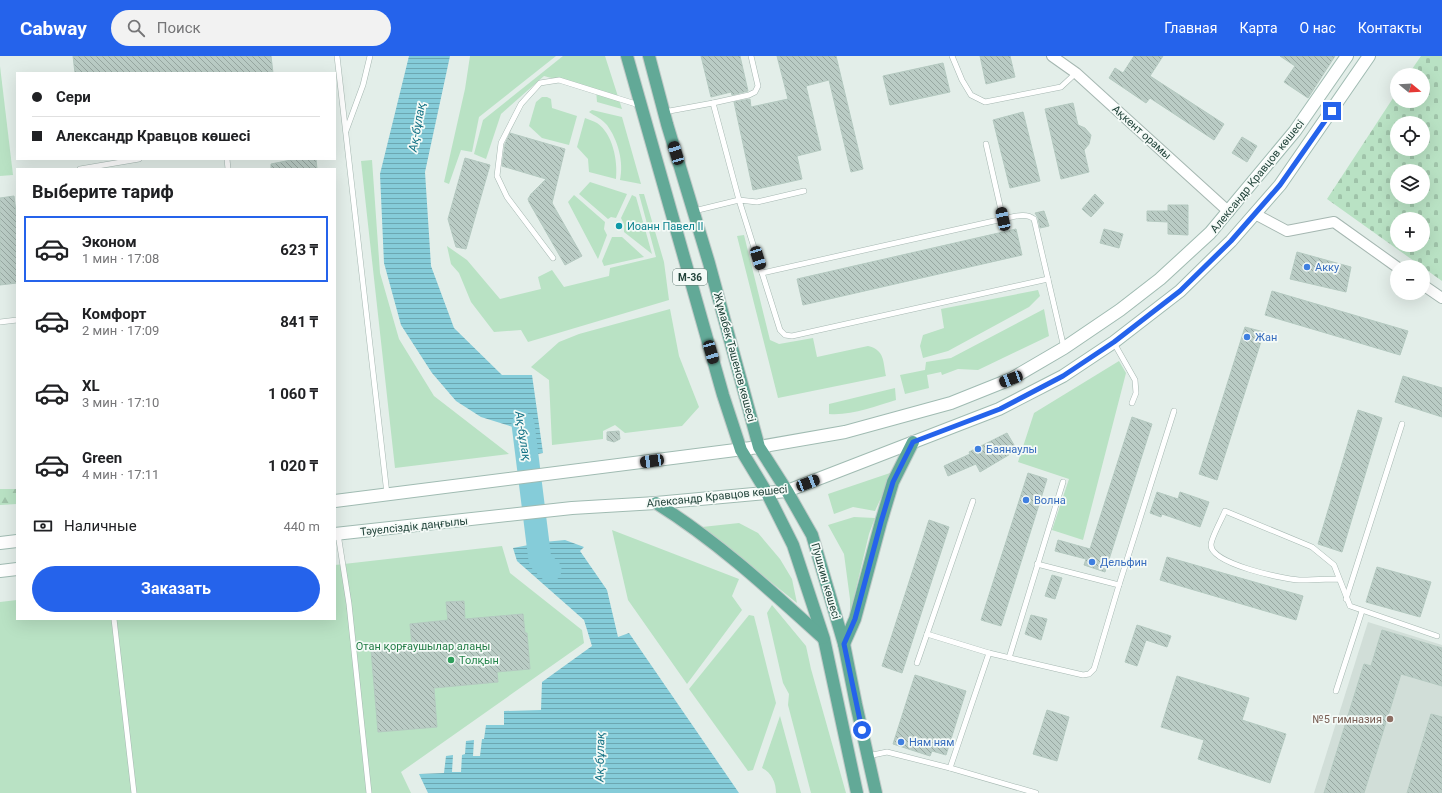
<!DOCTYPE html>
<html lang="ru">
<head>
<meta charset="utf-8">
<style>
  :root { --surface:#fff; --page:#f2f2f2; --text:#202124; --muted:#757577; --line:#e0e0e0; --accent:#2563eb }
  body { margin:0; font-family:Roboto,sans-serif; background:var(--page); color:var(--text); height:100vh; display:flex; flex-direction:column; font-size:15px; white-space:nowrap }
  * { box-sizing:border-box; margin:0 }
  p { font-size:13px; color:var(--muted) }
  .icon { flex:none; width:22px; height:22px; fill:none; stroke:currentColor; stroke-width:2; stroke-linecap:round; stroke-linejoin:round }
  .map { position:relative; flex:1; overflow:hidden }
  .details { position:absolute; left:16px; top:112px; width:320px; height:452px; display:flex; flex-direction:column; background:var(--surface); border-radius:0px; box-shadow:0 4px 16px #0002 }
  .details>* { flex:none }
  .hud { position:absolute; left:16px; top:16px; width:320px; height:88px; border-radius:0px; box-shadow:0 4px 16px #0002; display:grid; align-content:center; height:88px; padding:0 16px; background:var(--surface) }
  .needle { width:26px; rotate:108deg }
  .tools { position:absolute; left:1390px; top:12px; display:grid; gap:8px }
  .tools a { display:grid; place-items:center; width:40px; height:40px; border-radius:50%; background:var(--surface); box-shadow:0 4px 16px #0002; font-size:20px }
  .end { position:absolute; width:18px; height:18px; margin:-9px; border:5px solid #2563eb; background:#fff; box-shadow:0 0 0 2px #fff }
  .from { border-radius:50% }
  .car { position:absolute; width:12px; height:24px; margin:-12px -6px; border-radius:5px; box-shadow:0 0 3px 1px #0007; background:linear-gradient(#222 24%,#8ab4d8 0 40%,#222 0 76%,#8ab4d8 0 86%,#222 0) }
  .hud b { display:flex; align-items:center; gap:14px; height:38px; font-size:15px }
  .hud b+b { border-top:1px solid var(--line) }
  .hud i { width:10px; height:10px; background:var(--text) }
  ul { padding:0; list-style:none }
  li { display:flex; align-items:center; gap:12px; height:66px; margin:0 8px 6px; padding:0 8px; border:2px solid transparent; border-radius:0px }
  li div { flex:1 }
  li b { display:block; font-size:15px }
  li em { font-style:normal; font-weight:700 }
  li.selected { border-color:var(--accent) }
  li>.icon { width:36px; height:36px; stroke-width:1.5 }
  h2 { padding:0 16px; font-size:18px; line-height:48px }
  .pay { display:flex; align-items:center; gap:10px; height:44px; padding:0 16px; font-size:15px }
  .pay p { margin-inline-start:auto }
  .button { display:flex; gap:8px; margin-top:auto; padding:8px 16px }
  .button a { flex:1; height:46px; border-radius:24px; background:var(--accent); color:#fff; font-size:16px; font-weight:700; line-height:46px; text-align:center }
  header { display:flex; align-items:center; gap:24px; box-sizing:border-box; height:56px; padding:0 20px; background:var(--accent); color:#fff }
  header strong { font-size:19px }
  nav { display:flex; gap:22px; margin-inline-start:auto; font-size:14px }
  .search { width:280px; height:36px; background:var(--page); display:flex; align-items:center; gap:10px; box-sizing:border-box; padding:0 14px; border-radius:22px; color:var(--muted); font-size:15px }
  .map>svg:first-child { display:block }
  .built { fill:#d1ded8 }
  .green { fill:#b9e2c4 }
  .forest { fill:url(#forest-firs) }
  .cemetery { fill:url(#cemetery-stones); fill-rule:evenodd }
  .water { fill:url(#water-rules) }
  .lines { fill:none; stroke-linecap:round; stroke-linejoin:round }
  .river { stroke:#85ccd9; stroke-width:23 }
  .building { fill:url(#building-back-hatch); stroke:#b4c9c0 }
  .lane-casing { stroke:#a5b7b1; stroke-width:6 }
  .street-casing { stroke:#a5b7b1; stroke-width:12 }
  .secondary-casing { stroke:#a0bbb2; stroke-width:14 }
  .primary-casing { stroke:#c1cac8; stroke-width:14 }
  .lane { stroke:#fff; stroke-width:5 }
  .street { stroke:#fff; stroke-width:10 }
  .secondary { stroke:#fff; stroke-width:12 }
  .primary { stroke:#62a997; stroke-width:12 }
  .route { stroke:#2563eb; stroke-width:5 }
  .culture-dot { fill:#0f9aa8; stroke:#f4faf7; stroke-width:1.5 }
  .shop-dot { fill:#3f7fe0; stroke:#f4faf7; stroke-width:1.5 }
  .leisure-dot { fill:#2e9e5b; stroke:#f4faf7; stroke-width:1.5 }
  .education-dot { fill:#8d6e63; stroke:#f4faf7; stroke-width:1.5 }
  .labels { text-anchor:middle; stroke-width:3.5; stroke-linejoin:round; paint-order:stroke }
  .shield { fill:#f4faf7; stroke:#607972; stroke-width:1 }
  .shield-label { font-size:10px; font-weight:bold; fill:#204239 }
  .street-label { font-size:11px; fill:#204239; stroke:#f4faf7 }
  .culture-label { font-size:11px; fill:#0d838f; stroke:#f4faf7; text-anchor:start }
  .shop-label { font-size:11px; fill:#366cbe; stroke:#f4faf7; text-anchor:start }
  .park-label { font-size:11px; fill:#257e48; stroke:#f4faf7 }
  .leisure-label { font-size:11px; fill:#27864d; stroke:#f4faf7; text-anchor:start }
  .education-label { font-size:11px; fill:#785e54; stroke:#f4faf7; text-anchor:end }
  .water-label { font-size:12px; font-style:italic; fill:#137285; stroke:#f4faf7 }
</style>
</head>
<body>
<header>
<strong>Cabway</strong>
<div class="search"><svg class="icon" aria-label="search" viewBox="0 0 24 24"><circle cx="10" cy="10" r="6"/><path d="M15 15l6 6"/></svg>Поиск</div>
<nav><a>Главная</a><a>Карта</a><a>О нас</a><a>Контакты</a></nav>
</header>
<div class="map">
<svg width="1442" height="737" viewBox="0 0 1442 737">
  <defs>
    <pattern id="forest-firs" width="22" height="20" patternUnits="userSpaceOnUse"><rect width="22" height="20" fill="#b9e2c4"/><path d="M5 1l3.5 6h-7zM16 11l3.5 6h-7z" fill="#9fc3a9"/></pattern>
    <pattern id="cemetery-stones" width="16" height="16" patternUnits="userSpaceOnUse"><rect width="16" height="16" fill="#b9e2c4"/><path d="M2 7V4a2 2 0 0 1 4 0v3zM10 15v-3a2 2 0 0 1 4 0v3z" fill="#9fc3a9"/></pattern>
    <pattern id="water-rules" width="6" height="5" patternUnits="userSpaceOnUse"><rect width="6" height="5" fill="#85ccd9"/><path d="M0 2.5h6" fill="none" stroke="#6ca7b1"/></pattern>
    <pattern id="building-back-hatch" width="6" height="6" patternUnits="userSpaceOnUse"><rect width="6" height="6" fill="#baccc5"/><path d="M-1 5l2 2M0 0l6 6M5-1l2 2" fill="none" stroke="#97a7a1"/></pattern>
  </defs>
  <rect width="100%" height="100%" fill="#e3eee9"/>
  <polygon class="built" points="1368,566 1442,589 1442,737 1314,737"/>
  <g class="green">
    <polygon points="470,0 556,0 479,61 472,96 461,94 449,128 444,126 465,33"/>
    <polygon points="563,0 605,0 622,53 597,46 596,34 544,20 501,58 486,103 474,98 483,64"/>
    <polygon points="0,10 13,119 0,120"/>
    <polygon points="542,41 547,41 551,43 552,52 577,60 569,89 542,82 529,70 536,46"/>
    <path d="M592 54 622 61 641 128 620 124C624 106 618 84 607 69 602 63 595 60 589 56Z"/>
    <path d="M585 62C589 64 594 65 597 67 613 78 618 105 616 123L589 116 588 103 577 91Z"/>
    <polygon points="372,104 380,217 399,283 434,340 509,398 395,412 361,105"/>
    <polygon points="590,126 627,138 616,162 611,161 608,163 579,138"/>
    <polygon points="639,138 644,138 664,206 669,244 528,286 521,274 494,276 471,246 459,217 451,208 447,190 467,204 500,243 541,233 538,221 552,214 564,231 609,220 610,212 656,201"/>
    <polygon points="574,139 605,166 604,173 607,179 598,203 568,146"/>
    <polygon points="632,139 636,141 652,198 624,176 624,168 621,162"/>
    <path d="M744 179 770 284 779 288 813 282 817 301 868 290C885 294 883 306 886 320L778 342 737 180Z"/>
    <polygon points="612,181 622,181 644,201 604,210 602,205"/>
    <polygon points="1038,234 1040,240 1029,251 948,295 923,302 920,290 923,279 944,272 941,253"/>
    <polygon points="670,253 679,300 699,351 682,370 625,377 615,369 603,375 603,383 552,389 549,324 531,311 559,286 579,278"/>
    <polygon points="1044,253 1049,280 978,314 958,313 942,319 941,316 927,319 929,332 905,338 900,319 925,314 926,306 951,302"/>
    <polygon points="1119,305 1126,317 1083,484 1052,474 1069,423 1018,406 1034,357"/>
    <path d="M895 332 896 344C876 350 850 360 829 358V348Z"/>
    <polygon points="890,417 891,420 875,455 853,451 834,458 828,438"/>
    <polygon points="854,461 875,462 869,478 850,558 850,543 844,498 828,469"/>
    <polygon points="739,467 758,477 780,503 792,523 797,547 702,471"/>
    <polygon points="612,474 739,523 732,540 742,554 687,628 628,544"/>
    <polygon points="502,490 510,517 582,574 584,587 401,716 411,737 0,737 0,546 17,544 17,563 335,563 335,509"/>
    <polygon points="772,549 806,590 811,613 846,737 811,737 788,649 789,638 783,627 767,557"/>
    <polygon points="749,559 754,560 776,647 753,714 748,715 689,633"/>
    <path d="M780 660 801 737H776C776 727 772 717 762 712Z"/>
  </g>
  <polygon class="forest" points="0,433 17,433 17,448 0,449"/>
  <path class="cemetery" d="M1421 0H1442V225L1327 143 1397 36V45H1423V19H1408ZM1397 67H1423V93H1397ZM1397 115H1423V141H1397ZM1397 163H1423V189H1397Z"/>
  <g class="water">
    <polygon points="409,0 450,0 425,116 431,210 454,272 502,319 532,319 543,397 517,402 513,371 481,361 456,345 432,317 401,269 384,207 380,118"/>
    <polygon points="565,484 584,491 580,495 607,534 618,581 629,577 739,737 428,737 419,718 444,717 446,700 453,699 452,716 461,716 462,699 465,698 466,685 474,684 473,700 480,700 482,683 484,683 486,669 504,669 504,655 541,654 542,626 592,590 584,564 517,505 513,492 544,486"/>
  </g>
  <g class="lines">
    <polyline class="river" points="523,368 540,504 550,514"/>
  </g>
  <g class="building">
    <polygon points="73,0 271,0 273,17 75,17"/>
    <polygon points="701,0 740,0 748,35 732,39 731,36 711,41"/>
    <polygon points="777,0 836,0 863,113 851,116 829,24 806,30 821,94 797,100 802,123 753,134 734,46 750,43 751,51 788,43"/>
    <polygon points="980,0 1010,0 1015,21 986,28"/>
    <polygon points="1134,0 1163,0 1150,20 1224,68 1214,84 1150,42 1146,47 1109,22 1115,12 1123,17"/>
    <polygon points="1280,0 1335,0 1308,42 1284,26 1295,10"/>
    <polygon points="943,7 950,36 890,49 883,20"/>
    <polygon points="1073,47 1078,69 1085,72 1091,79 1089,88 1084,94 1089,116 1061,123 1045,53"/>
    <polygon points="1023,56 1040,125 1010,132 993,64"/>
    <polygon points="510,77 565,93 552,147 582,200 565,209 529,146 528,143 531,138 546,123 502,110 505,88"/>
    <polygon points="1242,81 1257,90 1247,106 1232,97"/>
    <polygon points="465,102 490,109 466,193 456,191 448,163"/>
    <polygon points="296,103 316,103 317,113 271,113 271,108"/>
    <polygon points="1095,138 1104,147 1091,161 1082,153"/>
    <polygon points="14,140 17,164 17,227 0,229 0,142"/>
    <polygon points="1168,149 1188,149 1188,179 1168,178 1168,166 1147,165 1147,155 1168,155"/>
    <polygon points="1044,155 1049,170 1040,172 1038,162 1035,157"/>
    <polygon points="1016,173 1022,199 803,249 797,223"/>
    <polygon points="1104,173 1123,178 1119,192 1100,187"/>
    <polygon points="1297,196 1351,211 1346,236 1290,223"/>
    <polygon points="1272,235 1408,275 1400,299 1265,259"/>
    <polygon points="1245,271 1264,276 1217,424 1199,418"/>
    <polygon points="1403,320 1442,332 1442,361 1395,346"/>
    <polygon points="1358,354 1382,362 1342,496 1318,488"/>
    <polygon points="1132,361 1152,368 1105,516 1084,509 1086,503 1055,495 1058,484 1090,493"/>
    <polygon points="619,375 620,383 614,386 607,384 607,376"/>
    <polygon points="1007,377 1017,394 980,416 976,408 948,420 944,410 970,398 969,396"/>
    <polygon points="1028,417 1047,423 1001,570 981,564"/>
    <polygon points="1157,436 1178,443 1180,436 1209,446 1200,471 1162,458 1161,461 1150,457"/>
    <polygon points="929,464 949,471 902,617 882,610"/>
    <polygon points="1167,501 1303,540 1296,564 1160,524"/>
    <polygon points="1377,511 1431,526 1420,561 1366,546"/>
    <polygon points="1052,519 1062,522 1055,543 1045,540"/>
    <polygon points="464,545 465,563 523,558 525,577 527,577 530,613 497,616 498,626 434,632 437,671 378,676 371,594 412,590 410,568 448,564 446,546"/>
    <polygon points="1031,559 1047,563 1041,584 1025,578"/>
    <polygon points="1137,569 1171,580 1167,591 1146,584 1137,610 1125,606"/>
    <polygon points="1382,574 1442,592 1442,630 1401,618 1364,737 1324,737 1364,608 1371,610"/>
    <polygon points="915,619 966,635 946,699 932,695 930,700 893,688"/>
    <polygon points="1177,620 1249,642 1242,664 1286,678 1270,727 1198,703 1204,684 1161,671"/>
    <polygon points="1047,654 1069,661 1057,705 1033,698"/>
    <polygon points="1431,658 1442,661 1442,737 1407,737"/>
  </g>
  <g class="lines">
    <g class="lane-casing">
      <g id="lane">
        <polyline points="337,0 387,438"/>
        <polyline points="952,0 962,24 971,39 985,46 1061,31 1076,17"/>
        <polyline points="664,56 713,47 749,39 755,36 758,30 751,0"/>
        <polyline points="346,75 363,29 370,0"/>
        <polyline points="986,88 1003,163"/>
        <polyline points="227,103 228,113"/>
        <polyline points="80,113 139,103"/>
        <polyline points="804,135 757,146 739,144 780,274 785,279 792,280 1048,223"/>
        <polyline points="694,155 739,144 713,47"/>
        <polyline points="553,202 507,141 497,120 501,87 521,48 540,27 559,24 639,49"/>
        <path d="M762 217 1003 163C1013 161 1026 156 1034 163L1064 292"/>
        <polyline points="0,266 17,264"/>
        <polyline points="1114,287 1135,324 1136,337 1132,347"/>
        <polyline points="338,478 349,548 369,737"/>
        <polyline points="1037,508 1119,529"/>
        <path d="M1339 523C1326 523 1312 524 1299 524 1283 523 1211 508 1211 489 1211 482 1222 463 1225 455L1312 491 1334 509 1350 550 1437 580"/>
        <polyline points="1346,543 1402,368"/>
        <polyline points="114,563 134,737"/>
        <polyline points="927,578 989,597"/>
        <polyline points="1009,602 1063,426"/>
        <polyline points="917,607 973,445"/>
        <polyline points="1336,635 1362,555"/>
        <polyline points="868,700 887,696 950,712 1036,737"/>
        <polyline points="950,712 989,597 1083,619 1089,618 1094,613 1119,529 1174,355"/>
      </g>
    </g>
    <g class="street-casing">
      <g id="street">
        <polyline points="1052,0 1076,17 1229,156"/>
        <polyline points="1255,158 1287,175 1334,166 1397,211"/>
        <polyline points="1423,229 1442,242"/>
      </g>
    </g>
    <g class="secondary-casing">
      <g id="secondary">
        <polyline points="335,445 759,391 845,376 951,347 1011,323 1064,292 1120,254 1160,223 1210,177 1295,75 1347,0"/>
        <polyline points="335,478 572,452 656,447 787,435 999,353 1063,320 1114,286 1180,235 1231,185 1280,129 1369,0"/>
        <polyline points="0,487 17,485"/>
        <polyline points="0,515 17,513"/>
      </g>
    </g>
    <g class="primary-casing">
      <g id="primary">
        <polyline points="627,0 723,339 741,394 767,437 793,489 824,583 857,737"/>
        <polyline points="649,0 667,68 709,207 759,391 787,435 812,479 844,588 856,648 876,737"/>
        <path d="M656 447C717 485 770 534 823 582"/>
        <polyline points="844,588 855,563 881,466 893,426 913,386"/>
      </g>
    </g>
    <use href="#lane" class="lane"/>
    <use href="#street" class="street"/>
    <use href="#secondary" class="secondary"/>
    <use href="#primary" class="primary"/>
  </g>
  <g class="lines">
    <polyline class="route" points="862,674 844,588 855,563 881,466 893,426 913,386 1000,353 1063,320 1114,286 1180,235 1231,185 1280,129 1332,55"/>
  </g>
  <circle class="culture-dot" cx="619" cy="170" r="4"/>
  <g class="shop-dot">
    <circle cx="1307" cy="211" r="4"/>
    <circle cx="1247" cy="281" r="4"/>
    <circle cx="978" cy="393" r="4"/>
    <circle cx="1026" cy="444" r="4"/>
    <circle cx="1092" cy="506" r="4"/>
    <circle cx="901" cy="686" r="4"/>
  </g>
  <circle class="leisure-dot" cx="451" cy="604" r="4"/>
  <circle class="education-dot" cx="1390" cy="663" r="4"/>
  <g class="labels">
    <rect class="shield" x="673" y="213" width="34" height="16" rx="3"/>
    <g class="shield-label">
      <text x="690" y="225">M-36</text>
    </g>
    <g class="street-label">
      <text transform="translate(1142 76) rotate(42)" y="4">Ақкент орамы</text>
      <text transform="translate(1257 120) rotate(-51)" y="4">Александр Кравцов көшесі</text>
      <text transform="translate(735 301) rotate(75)" y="4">Жұмабек Тәшенов көшесі</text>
      <text transform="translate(717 440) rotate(-6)" y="4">Александр Кравцов көшесі</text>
      <text transform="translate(414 470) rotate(-6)" y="4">Тәуелсіздік даңғылы</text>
      <text transform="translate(826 525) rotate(74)" y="4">Пушкин көшесі</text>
    </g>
    <g class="culture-label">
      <text x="627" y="174">Иоанн Павел II</text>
    </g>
    <g class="shop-label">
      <text x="1315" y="215">Акку</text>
      <text x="1255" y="285">Жан</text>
      <text x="986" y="397">Баянаулы</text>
      <text x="1034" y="448">Волна</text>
      <text x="1100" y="510">Дельфин</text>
      <text x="909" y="690">Ням ням</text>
    </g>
    <g class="park-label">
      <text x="423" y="594">Отан қорғаушылар алаңы</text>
    </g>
    <g class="leisure-label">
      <text x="459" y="608">Толқын</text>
    </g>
    <g class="education-label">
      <text x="1382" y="667">№5 гимназия</text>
    </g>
    <g class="water-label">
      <text transform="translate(417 71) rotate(-80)" y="4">Ақ-бұлақ</text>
      <text transform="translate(523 380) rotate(81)" y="4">Ақ-бұлақ</text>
      <text transform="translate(600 701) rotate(-89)" y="4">Ақ-бұлақ</text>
    </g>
  </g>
</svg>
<div class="tools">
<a><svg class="needle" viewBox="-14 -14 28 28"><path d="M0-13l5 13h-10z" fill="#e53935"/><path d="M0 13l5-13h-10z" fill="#757577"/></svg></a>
<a><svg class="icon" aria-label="locate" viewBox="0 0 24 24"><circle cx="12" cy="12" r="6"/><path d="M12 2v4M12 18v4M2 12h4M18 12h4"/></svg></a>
<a><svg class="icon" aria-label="layers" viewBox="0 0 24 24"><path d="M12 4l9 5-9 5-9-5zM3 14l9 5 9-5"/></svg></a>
<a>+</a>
<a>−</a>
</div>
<i class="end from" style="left:862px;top:674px"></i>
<i class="end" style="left:1332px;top:55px"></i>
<i class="car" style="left:676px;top:97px;rotate:343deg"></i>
<i class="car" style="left:1003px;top:163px;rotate:348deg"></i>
<i class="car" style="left:758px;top:202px;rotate:163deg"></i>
<i class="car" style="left:711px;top:296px;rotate:164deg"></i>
<i class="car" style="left:1011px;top:323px;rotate:249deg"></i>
<i class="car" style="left:652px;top:405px;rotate:262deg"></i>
<i class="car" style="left:808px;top:427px;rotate:69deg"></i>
<div class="hud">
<b><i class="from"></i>Сери</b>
<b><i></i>Александр Кравцов көшесі</b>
</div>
<section class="details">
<h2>Выберите тариф</h2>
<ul>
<li class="selected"><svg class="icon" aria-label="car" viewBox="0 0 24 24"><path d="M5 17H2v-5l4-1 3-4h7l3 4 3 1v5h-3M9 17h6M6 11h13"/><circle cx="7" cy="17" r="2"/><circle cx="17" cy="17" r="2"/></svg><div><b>Эконом</b><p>1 мин · 17:08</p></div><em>623 ₸</em></li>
<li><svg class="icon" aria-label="car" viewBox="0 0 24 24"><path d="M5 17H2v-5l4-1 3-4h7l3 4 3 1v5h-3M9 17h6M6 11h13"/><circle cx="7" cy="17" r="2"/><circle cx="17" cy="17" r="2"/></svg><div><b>Комфорт</b><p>2 мин · 17:09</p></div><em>841 ₸</em></li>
<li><svg class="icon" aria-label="car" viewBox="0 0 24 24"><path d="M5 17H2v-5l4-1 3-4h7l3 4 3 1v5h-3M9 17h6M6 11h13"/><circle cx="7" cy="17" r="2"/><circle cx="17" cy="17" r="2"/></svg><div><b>XL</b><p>3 мин · 17:10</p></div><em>1 060 ₸</em></li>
<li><svg class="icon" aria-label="car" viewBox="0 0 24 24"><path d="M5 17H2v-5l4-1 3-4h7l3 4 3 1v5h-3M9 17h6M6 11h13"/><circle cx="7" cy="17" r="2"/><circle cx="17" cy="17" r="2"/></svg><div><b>Green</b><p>4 мин · 17:11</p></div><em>1 020 ₸</em></li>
</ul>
<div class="pay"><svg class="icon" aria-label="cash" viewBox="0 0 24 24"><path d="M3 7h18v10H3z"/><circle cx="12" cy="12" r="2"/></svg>Наличные<p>440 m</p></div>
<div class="button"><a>Заказать</a></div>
</section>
</div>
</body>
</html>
